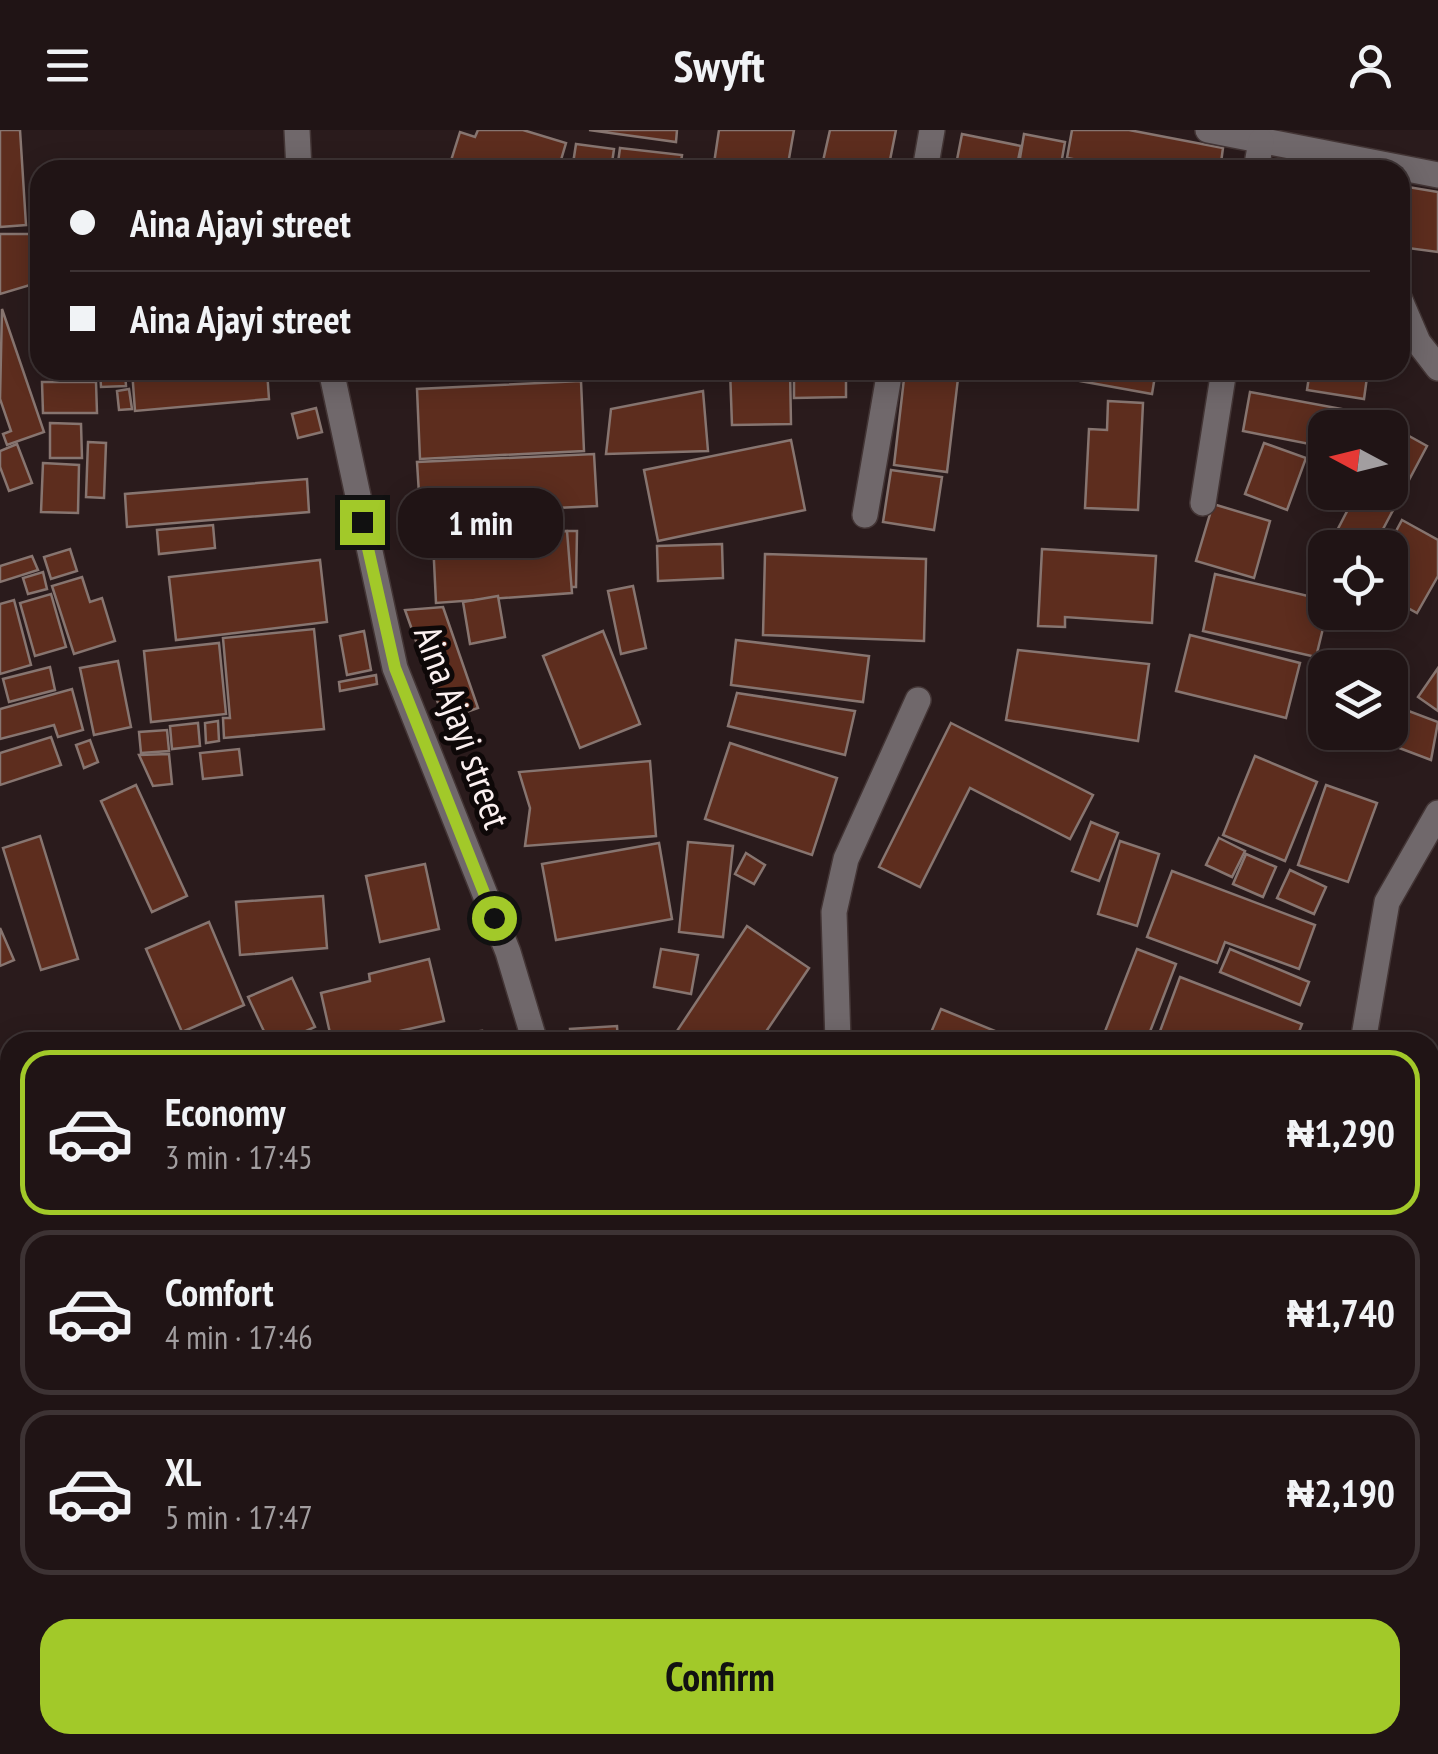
<!DOCTYPE html>
<html lang="en">
<head>
<meta charset="utf-8">
<style>
  :root { --surface:#201415; --page:#281d1e; --text:#f1f3f6; --muted:#a29ea0; --line:#3d3334; --accent:#a2c929 }
  body { margin:0; font-family:"PT Sans Narrow",sans-serif; background:var(--page); color:var(--text); height:100vh; display:flex; flex-direction:column; font-size:38px; white-space:nowrap }
  * { box-sizing:border-box; margin:0 }
  p { font-size:32px; color:var(--muted) }
  .icon { flex:none; width:55px; height:55px; fill:none; stroke:currentColor; stroke-width:2; stroke-linecap:round; stroke-linejoin:round }
  .map { position:relative; flex:1; overflow:hidden }
  .side { position:absolute; left:0px; top:902px; width:1440px; height:722px; display:flex; flex-direction:column; background:var(--surface); border-radius:30px 30px 0 0; box-shadow:0 5px 25px #0003,0 0 0 2px var(--line) }
  .side>* { flex:none }
  .hud { position:absolute; left:30px; top:30px; width:1380px; height:220px; border-radius:30px; box-shadow:0 5px 25px #0003,0 0 0 2px var(--line); display:grid; align-content:center; height:220px; padding:0 40px; background:var(--surface) }
  .needle { width:65px; rotate:277deg }
  .buttons { position:absolute; left:1308px; top:280px; display:grid; gap:20px }
  .buttons a { display:grid; place-items:center; width:100px; height:100px; border-radius:20px; background:var(--surface); box-shadow:0 5px 25px #0003,0 0 0 2px var(--line); font-size:50px }
  .end { position:absolute; width:45px; height:45px; margin:-22px; border:12px solid #a2c929; background:#111; box-shadow:0 0 0 5px #111 }
  .from { border-radius:50% }
  .bubble { position:absolute; height:70px; border-radius:30px; background:var(--surface); box-shadow:0 5px 25px #0003,0 0 0 2px var(--line); font-size:32px; font-weight:600; line-height:70px; text-align:center }
  .hud b { display:flex; align-items:center; gap:35px; height:95px; font-size:38px }
  .hud b+b { border-top:2px solid var(--line) }
  .hud i { width:25px; height:25px; background:var(--text) }
  ul { padding:18px 0 0; list-style:none }
  li { display:flex; align-items:center; gap:30px; height:165px; margin:0 20px 15px; padding:0 20px; border:5px solid var(--line); border-radius:30px }
  li div { flex:1 }
  li b { display:block; font-size:38px }
  li em { font-style:normal; font-weight:600 }
  li.active { border-color:var(--accent) }
  li>.icon { width:90px; height:90px; stroke-width:1.5 }
  .primary-button { display:flex; gap:20px; margin-top:auto; padding:20px 40px }
  .primary-button a { flex:1; height:115px; border-radius:30px; background:var(--accent); color:#111; font-size:40px; font-weight:600; line-height:115px; text-align:center }
  header { display:flex; justify-content:space-between; align-items:center; height:130px; padding:0 40px; background:var(--surface); font-size:45px; font-weight:600 }
  .map>svg:first-child { display:block }
  .building { fill:#5d2d1e; stroke:#877570; stroke-width:2.5 }
  .lines { fill:none; stroke-linecap:round; stroke-linejoin:round }
  .minor-casing { stroke:#433535; stroke-width:28 }
  .major-casing { stroke:#433535; stroke-width:28 }
  .minor { stroke:#70686b; stroke-width:25 }
  .major { stroke:#c2b2b8; stroke-width:25 }
  .route { stroke:#a2c929; stroke-width:12 }
  .labels { text-anchor:middle; stroke-width:10; stroke-linejoin:round; paint-order:stroke }
  .street-label { font-size:38px; fill:#fbf0f0; stroke:#0e0808 }
</style>
</head>
<body>
<header><svg class="icon" aria-label="menu" viewBox="0 0 24 24"><path d="M4 6h16M4 12h16M4 18h16"/></svg>Swyft<svg class="icon" aria-label="person" viewBox="0 0 24 24"><circle cx="12" cy="8" r="4"/><path d="M4 21q1-7 8-7t8 7"/></svg></header>
<div class="map">
<svg width="1438" height="1624" viewBox="0 0 1438 1624">
  <rect width="100%" height="100%" fill="#2a1b1c"/>
  <g class="building">
    <polygon points="0,0 20,0 26,95 0,97"/>
    <polygon points="478,0 523,0 566,13 558,40 449,37 460,2 475,7"/>
    <polygon points="589,0 677,0 676,12"/>
    <polygon points="719,0 794,0 787,40 713,40"/>
    <polygon points="830,0 896,0 888,40 821,40"/>
    <polygon points="1072,0 1129,0 1223,18 1220,40 1132,40 1067,28"/>
    <polygon points="962,4 1021,16 1016,40 955,40"/>
    <polygon points="1024,4 1065,12 1060,40 1018,40"/>
    <polygon points="576,14 614,19 611,40 572,40"/>
    <polygon points="620,18 682,25 680,40 617,40"/>
    <polygon points="1402,56 1438,62 1438,122 1400,117"/>
    <polygon points="0,104 40,104 40,152 0,164"/>
    <polygon points="2,179 44,302 7,315 3,304 11,301 0,269"/>
    <polygon points="100,240 125,240 126,256 101,257"/>
    <polygon points="132,240 267,240 269,269 135,281"/>
    <polygon points="730,240 790,240 791,294 732,295"/>
    <polygon points="794,240 846,240 846,267 794,268"/>
    <polygon points="905,240 959,240 947,342 894,335"/>
    <polygon points="1019,240 1156,240 1152,264"/>
    <polygon points="1310,240 1368,240 1364,269 1307,260"/>
    <polygon points="581,251 584,321 420,329 417,259"/>
    <polygon points="42,252 96,252 97,283 43,283"/>
    <polygon points="129,259 132,279 119,280 117,261"/>
    <polygon points="703,261 708,321 606,324 611,279"/>
    <polygon points="1250,262 1374,285 1371,298 1325,298 1325,317 1243,301"/>
    <polygon points="1108,271 1143,273 1138,380 1085,378 1089,299 1107,300"/>
    <polygon points="316,278 322,302 298,308 292,284"/>
    <polygon points="50,293 81,294 82,328 50,328"/>
    <polygon points="1391,296 1427,316 1373,418 1328,418 1357,362 1390,362"/>
    <polygon points="791,310 805,380 658,411 644,340"/>
    <polygon points="88,312 106,313 104,368 86,367"/>
    <polygon points="1264,313 1306,328 1287,380 1245,364"/>
    <polygon points="17,314 32,353 9,361 0,337 0,321"/>
    <polygon points="594,324 597,376 514,380 513,360 419,364 417,332"/>
    <polygon points="43,333 79,335 78,383 41,382"/>
    <polygon points="891,340 942,347 934,400 883,392"/>
    <polygon points="307,349 309,382 127,397 125,364"/>
    <polygon points="416,371 450,371 449,404 416,404"/>
    <polygon points="1213,374 1270,391 1254,448 1196,431"/>
    <polygon points="1402,390 1438,410 1438,446 1417,483 1390,468 1387,418"/>
    <polygon points="213,395 215,418 159,424 157,400"/>
    <polygon points="441,401 577,401 576,457 441,456"/>
    <polygon points="567,401 572,463 436,473 433,411"/>
    <polygon points="722,414 723,448 658,451 657,416"/>
    <polygon points="70,419 77,441 51,449 44,427"/>
    <polygon points="1042,419 1156,426 1152,493 1065,487 1065,497 1038,496"/>
    <polygon points="765,424 926,429 924,511 763,505"/>
    <polygon points="32,426 38,440 0,452 0,436"/>
    <polygon points="320,430 327,492 176,510 169,447"/>
    <polygon points="43,442 47,459 28,464 23,448"/>
    <polygon points="1215,444 1325,470 1327,482 1316,527 1203,501"/>
    <polygon points="82,447 90,472 102,468 115,511 74,524 52,456"/>
    <polygon points="633,456 646,518 621,524 608,461"/>
    <polygon points="51,464 66,517 35,526 20,473"/>
    <polygon points="498,466 505,507 470,514 463,472"/>
    <polygon points="14,470 31,535 0,544 0,474"/>
    <polygon points="443,477 478,578 444,590 405,480"/>
    <polygon points="314,499 324,599 224,608 223,588 230,588 223,508"/>
    <polygon points="364,501 371,540 347,545 340,506"/>
    <polygon points="603,501 640,594 580,618 543,526"/>
    <polygon points="1190,505 1300,533 1286,588 1176,561"/>
    <polygon points="736,510 869,526 863,572 731,555"/>
    <polygon points="219,513 226,584 151,592 144,521"/>
    <polygon points="1018,520 1149,534 1138,611 1006,590"/>
    <polygon points="118,531 131,597 94,605 80,538"/>
    <polygon points="50,537 55,560 9,572 3,549"/>
    <polygon points="1438,538 1438,581 1418,567"/>
    <polygon points="376,545 377,554 340,561 339,552"/>
    <polygon points="72,559 83,600 58,607 54,595 0,609 0,579"/>
    <polygon points="737,563 855,581 845,625 728,596"/>
    <polygon points="1390,574 1438,592 1431,630 1357,602 1390,602"/>
    <polygon points="218,591 219,611 206,613 205,593"/>
    <polygon points="198,593 200,616 172,619 170,596"/>
    <polygon points="951,593 1093,665 1070,709 970,658 920,757 879,737"/>
    <polygon points="167,600 169,621 141,623 139,602"/>
    <polygon points="51,607 61,635 0,655 0,623"/>
    <polygon points="90,610 98,632 84,638 76,615"/>
    <polygon points="730,613 837,648 812,725 705,689"/>
    <polygon points="239,619 242,645 203,649 200,623"/>
    <polygon points="169,624 172,654 153,656 139,625"/>
    <polygon points="1255,626 1317,652 1285,731 1223,705"/>
    <polygon points="650,631 656,706 525,716 530,678 519,642"/>
    <polygon points="136,655 187,766 152,782 101,671"/>
    <polygon points="1326,655 1377,673 1348,752 1298,735"/>
    <polygon points="1091,692 1118,703 1099,751 1072,741"/>
    <polygon points="40,706 78,829 41,840 3,718"/>
    <polygon points="1219,708 1245,721 1232,747 1206,735"/>
    <polygon points="1120,711 1159,724 1137,796 1098,784"/>
    <polygon points="688,712 733,716 723,807 679,802"/>
    <polygon points="659,713 672,789 556,810 542,734"/>
    <polygon points="746,723 765,735 754,754 735,744"/>
    <polygon points="1246,724 1276,737 1263,767 1233,754"/>
    <polygon points="425,734 439,799 380,812 366,746"/>
    <polygon points="1290,740 1326,757 1314,784 1277,768"/>
    <polygon points="1172,741 1315,795 1299,839 1225,812 1217,833 1147,807"/>
    <polygon points="323,766 327,818 240,825 236,772"/>
    <polygon points="209,792 244,875 182,902 146,819"/>
    <polygon points="747,796 809,838 759,912 681,912 673,907"/>
    <polygon points="0,798 14,830 0,836"/>
    <polygon points="661,819 698,825 691,864 654,857"/>
    <polygon points="1137,819 1176,834 1146,912 1126,912 1104,904"/>
    <polygon points="1230,819 1309,852 1300,875 1220,842"/>
    <polygon points="429,829 444,891 352,912 332,912 321,863 370,851 369,844"/>
    <polygon points="1180,847 1302,894 1295,912 1156,912"/>
    <polygon points="292,848 315,897 282,912 269,912 248,867"/>
    <polygon points="941,879 1022,912 927,912"/>
    <polygon points="617,896 618,912 571,912 570,899"/>
    <polygon points="482,901 483,912 382,912"/>
    <polygon points="1430,1188 1438,1192 1438,1325 1430,1321"/>
    <polygon points="1430,1430 1438,1435 1438,1544 1430,1557"/>
    <polygon points="492,1615 534,1615 535,1624 494,1624"/>
    <polygon points="543,1615 580,1615 582,1624 545,1624"/>
    <polygon points="593,1615 622,1615 624,1624 595,1624"/>
    <polygon points="712,1615 777,1615 742,1624 714,1624"/>
    <polygon points="818,1615 891,1615 859,1624 820,1624"/>
  </g>
  <g class="lines">
    <g class="minor-casing">
      <g id="minor">
        <polyline points="297,0 299,40"/>
        <polyline points="1208,0 1438,45"/>
        <polyline points="925,40 932,0"/>
        <polyline points="1256,40 1261,11"/>
        <polyline points="1400,170 1418,212 1438,238"/>
        <polyline points="331,240 395,538 508,822 535,912"/>
        <polyline points="1203,373 1224,240"/>
        <polyline points="865,385 890,240"/>
        <polyline points="838,912 834,782 846,729 918,570"/>
        <polyline points="1363,912 1387,772 1438,683"/>
        <polyline points="0,1215 10,1208"/>
        <polyline points="913,1615 916,1624"/>
        <polyline points="1078,1624 1090,1615"/>
      </g>
    </g>
    <g class="major-casing">
      <g id="major">
        <polyline points="0,1137 10,1162"/>
        <polyline points="203,1615 207,1624"/>
      </g>
    </g>
    <use href="#minor" class="minor"/>
    <use href="#major" class="major"/>
  </g>
  <g class="lines">
    <polyline class="route" points="362,392 395,538 494,788"/>
  </g>
  <g class="labels">
    <g class="street-label">
      <text transform="translate(462 597) rotate(70)" y="13">Aina Ajayi street</text>
    </g>
  </g>
</svg>
<div class="buttons">
<a><svg class="needle" viewBox="-14 -14 28 28"><path d="M0-13l5 13h-10z" fill="#e53935"/><path d="M0 13l5-13h-10z" fill="#a29ea0"/></svg></a>
<a><svg class="icon" aria-label="locate" viewBox="0 0 24 24"><circle cx="12" cy="12" r="6"/><path d="M12 2v4M12 18v4M2 12h4M18 12h4"/></svg></a>
<a><svg class="icon" aria-label="layers" viewBox="0 0 24 24"><path d="M12 4l9 5-9 5-9-5zM3 14l9 5 9-5"/></svg></a>
</div>
<i class="end from" style="left:494px;top:788px"></i>
<i class="end" style="left:362px;top:392px"></i>
<div class="bubble" style="left:398px;top:358px;width:165px">1 min</div>
<div class="hud">
<b><i class="from"></i>Aina Ajayi street</b>
<b><i></i>Aina Ajayi street</b>
</div>
<section class="side">
<ul>
<li class="active"><svg class="icon" aria-label="car" viewBox="0 0 24 24"><path d="M5 17H2v-5l4-1 3-4h7l3 4 3 1v5h-3M9 17h6M6 11h13"/><circle cx="7" cy="17" r="2"/><circle cx="17" cy="17" r="2"/></svg><div><b>Economy</b><p>3 min · 17:45</p></div><em>₦1,290</em></li>
<li><svg class="icon" aria-label="car" viewBox="0 0 24 24"><path d="M5 17H2v-5l4-1 3-4h7l3 4 3 1v5h-3M9 17h6M6 11h13"/><circle cx="7" cy="17" r="2"/><circle cx="17" cy="17" r="2"/></svg><div><b>Comfort</b><p>4 min · 17:46</p></div><em>₦1,740</em></li>
<li><svg class="icon" aria-label="car" viewBox="0 0 24 24"><path d="M5 17H2v-5l4-1 3-4h7l3 4 3 1v5h-3M9 17h6M6 11h13"/><circle cx="7" cy="17" r="2"/><circle cx="17" cy="17" r="2"/></svg><div><b>XL</b><p>5 min · 17:47</p></div><em>₦2,190</em></li>
</ul>
<div class="primary-button"><a>Confirm</a></div>
</section>
</div>
</body>
</html>
